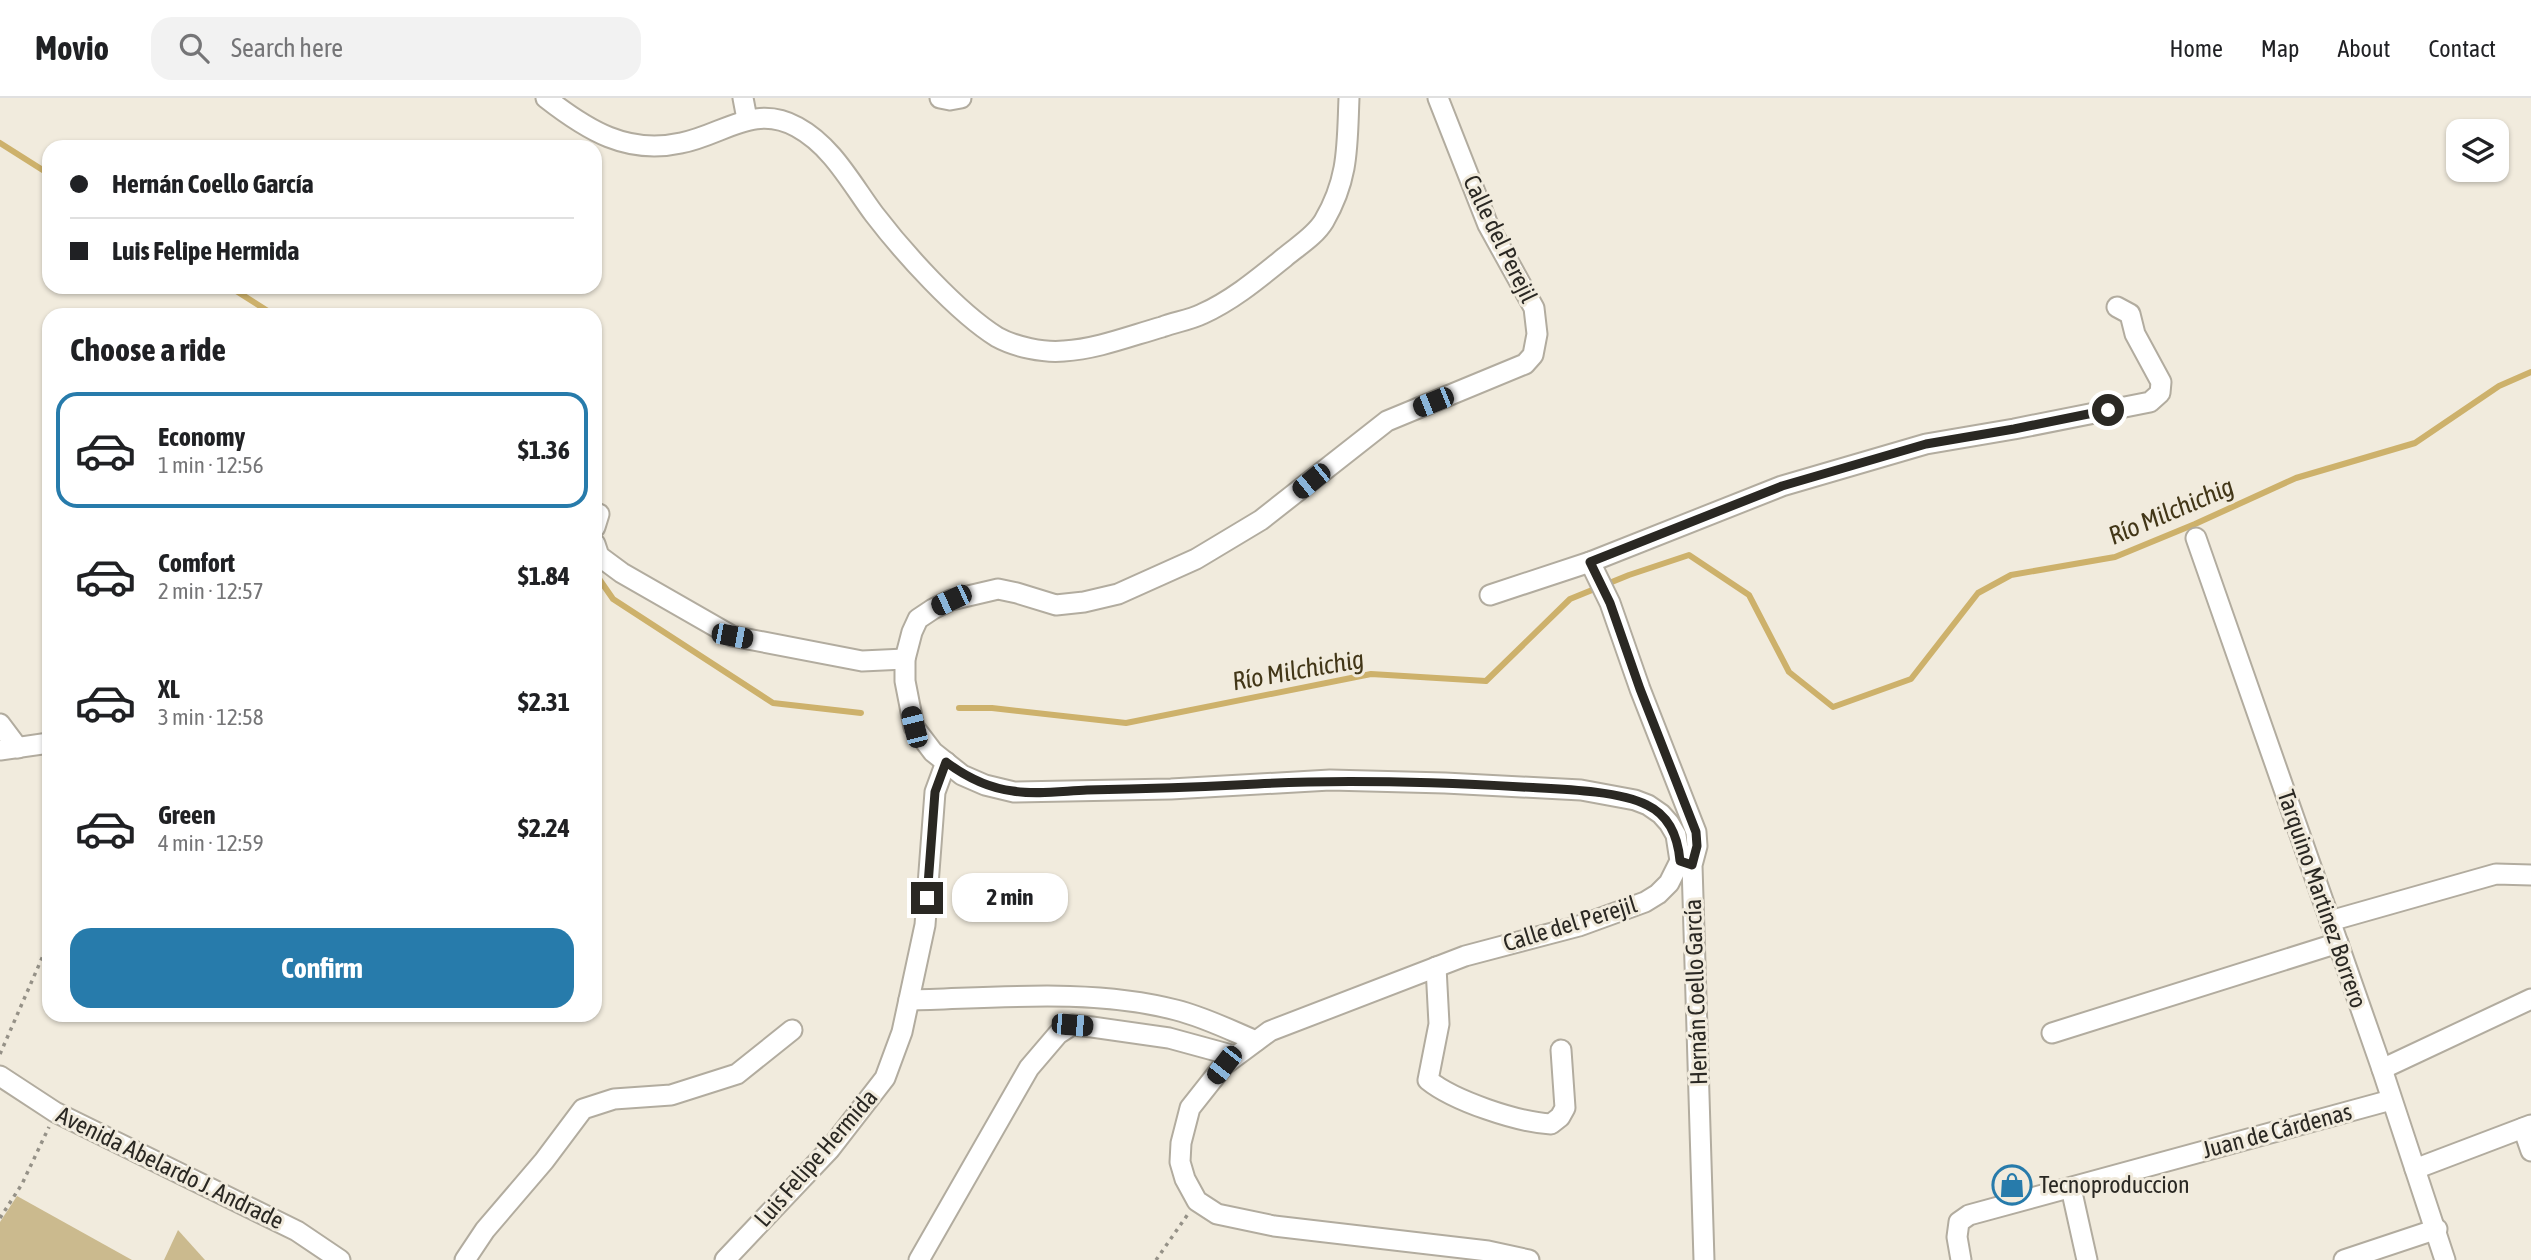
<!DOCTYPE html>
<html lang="en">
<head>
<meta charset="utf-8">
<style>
  :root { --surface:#fff; --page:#f2f2f2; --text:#202124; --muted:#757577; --line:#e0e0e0; --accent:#277bab }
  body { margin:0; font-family:"Asap Condensed",sans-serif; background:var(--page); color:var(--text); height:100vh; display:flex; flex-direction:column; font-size:26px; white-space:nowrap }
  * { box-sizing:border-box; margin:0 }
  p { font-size:23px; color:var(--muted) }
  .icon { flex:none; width:38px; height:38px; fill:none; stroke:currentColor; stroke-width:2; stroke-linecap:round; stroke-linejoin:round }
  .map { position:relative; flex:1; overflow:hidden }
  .drawer { position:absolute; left:42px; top:210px; width:560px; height:714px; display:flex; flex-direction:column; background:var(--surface); border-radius:21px; box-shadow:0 2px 5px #0004 }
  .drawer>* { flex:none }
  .top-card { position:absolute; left:42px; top:42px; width:560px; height:154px; border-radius:21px; box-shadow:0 2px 5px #0004; display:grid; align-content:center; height:154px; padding:0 28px; background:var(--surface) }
  .controls { position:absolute; left:2446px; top:21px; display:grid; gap:14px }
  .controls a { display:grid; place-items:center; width:63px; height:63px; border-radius:14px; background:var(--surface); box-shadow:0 2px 5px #0004; font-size:35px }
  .end { position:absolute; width:32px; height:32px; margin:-16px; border:9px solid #2a2823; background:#fff; box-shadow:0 0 0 4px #fff }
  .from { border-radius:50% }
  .bubble { position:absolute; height:49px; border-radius:21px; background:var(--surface); box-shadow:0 2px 5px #0004; font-size:23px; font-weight:700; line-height:49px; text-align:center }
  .car { position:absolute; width:21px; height:42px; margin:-21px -10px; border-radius:9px; box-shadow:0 0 5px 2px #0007; background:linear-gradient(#222 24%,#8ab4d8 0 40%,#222 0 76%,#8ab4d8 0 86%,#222 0) }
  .top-card b { display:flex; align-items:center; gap:24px; height:66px; font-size:26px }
  .top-card b+b { border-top:2px solid var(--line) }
  .top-card i { width:18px; height:18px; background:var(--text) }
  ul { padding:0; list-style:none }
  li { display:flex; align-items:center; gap:21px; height:116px; margin:0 14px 10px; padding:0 14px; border:4px solid transparent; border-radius:21px }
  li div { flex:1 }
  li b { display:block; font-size:26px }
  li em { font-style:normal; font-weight:700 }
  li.selected { border-color:var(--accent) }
  li>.icon { width:63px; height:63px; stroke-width:1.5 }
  h2 { padding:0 28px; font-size:32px; line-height:84px }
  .action { display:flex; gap:14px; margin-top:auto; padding:14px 28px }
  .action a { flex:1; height:80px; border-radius:21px; background:var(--accent); color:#fff; font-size:28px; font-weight:700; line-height:80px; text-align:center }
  header { display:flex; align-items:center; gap:42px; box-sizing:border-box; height:98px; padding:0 35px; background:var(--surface); border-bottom:2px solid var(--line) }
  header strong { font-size:33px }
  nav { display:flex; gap:38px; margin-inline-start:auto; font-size:24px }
  .search { width:490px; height:63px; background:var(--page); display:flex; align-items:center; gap:18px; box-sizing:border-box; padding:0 24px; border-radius:21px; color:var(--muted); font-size:26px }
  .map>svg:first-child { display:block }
  .green { fill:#cbba8e }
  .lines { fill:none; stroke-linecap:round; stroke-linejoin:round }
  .stream { stroke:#cdb16b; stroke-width:6 }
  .minor-casing { stroke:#b2ac9f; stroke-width:23 }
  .path { stroke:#959187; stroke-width:3.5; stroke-dasharray:3.5 5; stroke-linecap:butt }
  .minor { stroke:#fff; stroke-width:19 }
  .route { stroke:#2a2823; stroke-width:9 }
  .labels { text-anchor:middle; stroke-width:6; stroke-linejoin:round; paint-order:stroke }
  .street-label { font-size:24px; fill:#2a2823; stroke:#f1ebdd }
  .poi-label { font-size:24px; fill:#2a2823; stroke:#f1ebdd; text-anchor:start }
  .water-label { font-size:26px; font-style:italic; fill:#423617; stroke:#f1ebdd }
</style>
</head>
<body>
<header>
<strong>Movio</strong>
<div class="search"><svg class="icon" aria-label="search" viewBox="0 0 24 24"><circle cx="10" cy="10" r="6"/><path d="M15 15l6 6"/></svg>Search here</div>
<nav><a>Home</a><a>Map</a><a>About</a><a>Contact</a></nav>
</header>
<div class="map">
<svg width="2531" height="1162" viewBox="0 0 2531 1162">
  <rect width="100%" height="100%" fill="#f1ebdd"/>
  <g class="green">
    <polygon points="17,1098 132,1162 0,1162 0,1124"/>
    <polygon points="178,1132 205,1162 164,1162"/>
  </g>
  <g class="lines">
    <g class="stream">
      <polyline points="0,45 49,76"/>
      <polyline points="230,189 274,217"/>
      <polyline points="595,475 613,501 773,605 861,615"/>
      <polyline points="959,610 992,610 1126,625 1371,576 1486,583 1570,501 1629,477 1689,457 1749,497 1789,574 1833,609 1911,581 1978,495 2011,477 2115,459 2195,426 2296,380 2415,345 2499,288 2531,274"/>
    </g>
    <g class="minor-casing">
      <g id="minor">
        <path d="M546 0C587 32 627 57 681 45 723 37 754 5 797 29 832 48 851 85 874 116 903 154 957 214 997 239 1015 249 1044 255 1064 253 1097 251 1130 238 1162 229 1175 224 1190 222 1202 216 1233 202 1259 180 1285 159 1298 148 1315 138 1324 123 1349 80 1347 48 1349 0"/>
        <polyline points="743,0 747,21"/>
        <polyline points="940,0 950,2 961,0"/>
        <polyline points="1438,0 1488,127 1534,210 1537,236 1533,257 1525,266 1387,323 1261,422 1196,461 1118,496 1084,504 1056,507 1017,495 998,491 951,502 933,511 918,521 912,534 905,561 905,583 914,629 933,654 962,677 985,687 1014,694 1171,691 1330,682 1445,685 1581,692 1635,702 1648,707 1661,716 1669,725 1676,737 1680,763 1669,785 1658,796 1645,804 1579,828 1465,858 1270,933 1224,967 1190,1010 1181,1045 1180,1064 1185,1081 1197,1103 1217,1116 1274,1128 1488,1153 1529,1162"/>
        <polyline points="595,429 599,416"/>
        <polyline points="2196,440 2382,971 2445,1162"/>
        <polyline points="595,446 599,458 622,475 732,538 862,563 905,561"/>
        <polyline points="1590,464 1610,505 1640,591 1696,734 1697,748 1692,767 1704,1162"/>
        <polyline points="1490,497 1590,464 1782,388 1926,346 2014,331 2150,304 2160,295 2161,284 2135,236 2130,216 2117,209"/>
        <polyline points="0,626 18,650"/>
        <polyline points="0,652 49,645"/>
        <polyline points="2330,823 2496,776 2531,777"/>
        <path d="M1436 869 1439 926 1428 982C1454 1003 1517 1024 1551 1026L1560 1019 1565 1010 1561 952"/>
        <path d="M909 902C995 900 1092 890 1176 912 1204 919 1230 932 1256 943"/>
        <polyline points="2052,935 2338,845"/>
        <polyline points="2382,971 2531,901"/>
        <polyline points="0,978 55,1014 297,1133 340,1162"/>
        <polyline points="2523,1030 2531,1053"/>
        <polyline points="2415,1071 2531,1027"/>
        <polyline points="2071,1090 2087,1162"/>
        <polyline points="465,1162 485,1132 544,1063 583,1011 614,1001 671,997 737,976 792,932"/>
        <polyline points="725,1162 830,1051 885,980 902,934 925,827 935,694 946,664"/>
        <polyline points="919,1162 1029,970 1058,936 1072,927 1092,929 1169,940 1235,958"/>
        <polyline points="1961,1162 1957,1139 1959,1124 1969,1117 2391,1002"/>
        <polyline points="2344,1162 2437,1131"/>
      </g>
    </g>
    <g class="path">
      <polyline points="0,956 49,844"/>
      <polyline points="0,1120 22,1086 49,1029"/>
      <polyline points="1156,1162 1188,1116"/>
    </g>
    <use href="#minor" class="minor"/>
  </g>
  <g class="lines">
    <path class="route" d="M927 800 935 694 946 664C966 679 987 690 1013 693 1036 697 1063 693 1087 692 1144 691 1200 689 1257 686 1345 681 1433 684 1522 689 1556 691 1618 692 1647 707 1670 718 1678 739 1680 763L1692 767 1697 748 1696 734 1640 591 1610 505 1590 464 1782 388 1926 346 2014 331 2108 312"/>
  </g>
  <defs>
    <g id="shop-ring" transform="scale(2.0125)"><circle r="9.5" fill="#f1ebdd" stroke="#277bab" stroke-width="1.5"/><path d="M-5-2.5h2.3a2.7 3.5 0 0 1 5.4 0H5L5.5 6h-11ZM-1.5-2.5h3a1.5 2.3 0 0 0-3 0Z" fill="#277bab"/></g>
  </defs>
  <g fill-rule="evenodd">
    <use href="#shop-ring" x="2012" y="1087"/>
  </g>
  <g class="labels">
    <g class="street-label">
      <text transform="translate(1500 141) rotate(64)" y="8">Calle del Perejil</text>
      <text transform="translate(2322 801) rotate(71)" y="8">Tarquino Martinez Borrero</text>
      <text transform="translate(1570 826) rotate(-17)" y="8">Calle del Perejil</text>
      <text transform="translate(1696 894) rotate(-92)" y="8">Hernán Coello García</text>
      <text transform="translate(2277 1033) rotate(-15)" y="8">Juan de Cárdenas</text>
      <text transform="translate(816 1060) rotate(-49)" y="8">Luis Felipe Hermida</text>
      <text transform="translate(170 1070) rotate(26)" y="8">Avenida Abelardo J. Andrade</text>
    </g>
    <g class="poi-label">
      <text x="2039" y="1095">Tecnoproduccion</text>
    </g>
    <g class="water-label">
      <text transform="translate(2171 413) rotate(-23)" y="9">Río Milchichig</text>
      <text transform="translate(1298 572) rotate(-10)" y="9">Río Milchichig</text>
    </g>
  </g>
</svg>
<div class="controls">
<a><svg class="icon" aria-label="layers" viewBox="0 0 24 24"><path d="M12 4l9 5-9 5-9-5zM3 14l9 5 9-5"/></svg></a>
</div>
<i class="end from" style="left:2108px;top:312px"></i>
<i class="end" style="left:927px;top:800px"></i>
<div class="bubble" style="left:952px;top:775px;width:116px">2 min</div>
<i class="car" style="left:1433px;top:304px;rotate:248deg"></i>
<i class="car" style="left:1311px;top:383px;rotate:231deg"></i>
<i class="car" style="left:951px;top:502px;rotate:245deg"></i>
<i class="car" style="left:732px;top:538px;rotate:101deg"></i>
<i class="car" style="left:914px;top:629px;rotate:346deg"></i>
<i class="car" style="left:1072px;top:927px;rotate:95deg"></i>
<i class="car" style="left:1224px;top:967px;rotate:218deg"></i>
<div class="top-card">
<b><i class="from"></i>Hernán Coello García</b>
<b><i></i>Luis Felipe Hermida</b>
</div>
<section class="drawer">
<h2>Choose a ride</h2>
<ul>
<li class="selected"><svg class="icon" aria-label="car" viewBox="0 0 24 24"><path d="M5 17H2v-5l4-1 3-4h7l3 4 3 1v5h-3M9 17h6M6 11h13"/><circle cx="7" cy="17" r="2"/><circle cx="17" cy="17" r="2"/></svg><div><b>Economy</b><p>1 min · 12:56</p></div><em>$1.36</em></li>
<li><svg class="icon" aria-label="car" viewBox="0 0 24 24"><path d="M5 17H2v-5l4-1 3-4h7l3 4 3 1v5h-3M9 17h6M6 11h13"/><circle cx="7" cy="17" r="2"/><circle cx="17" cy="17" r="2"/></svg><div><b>Comfort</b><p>2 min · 12:57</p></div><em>$1.84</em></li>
<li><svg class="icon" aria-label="car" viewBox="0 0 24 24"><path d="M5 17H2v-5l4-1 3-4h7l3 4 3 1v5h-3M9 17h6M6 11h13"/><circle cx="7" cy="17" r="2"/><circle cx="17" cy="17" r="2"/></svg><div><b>XL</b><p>3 min · 12:58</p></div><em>$2.31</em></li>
<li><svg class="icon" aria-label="car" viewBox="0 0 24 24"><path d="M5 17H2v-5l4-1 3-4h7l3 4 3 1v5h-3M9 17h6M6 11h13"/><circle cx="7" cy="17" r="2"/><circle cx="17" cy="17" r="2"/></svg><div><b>Green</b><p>4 min · 12:59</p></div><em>$2.24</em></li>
</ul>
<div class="action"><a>Confirm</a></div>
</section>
</div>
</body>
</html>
